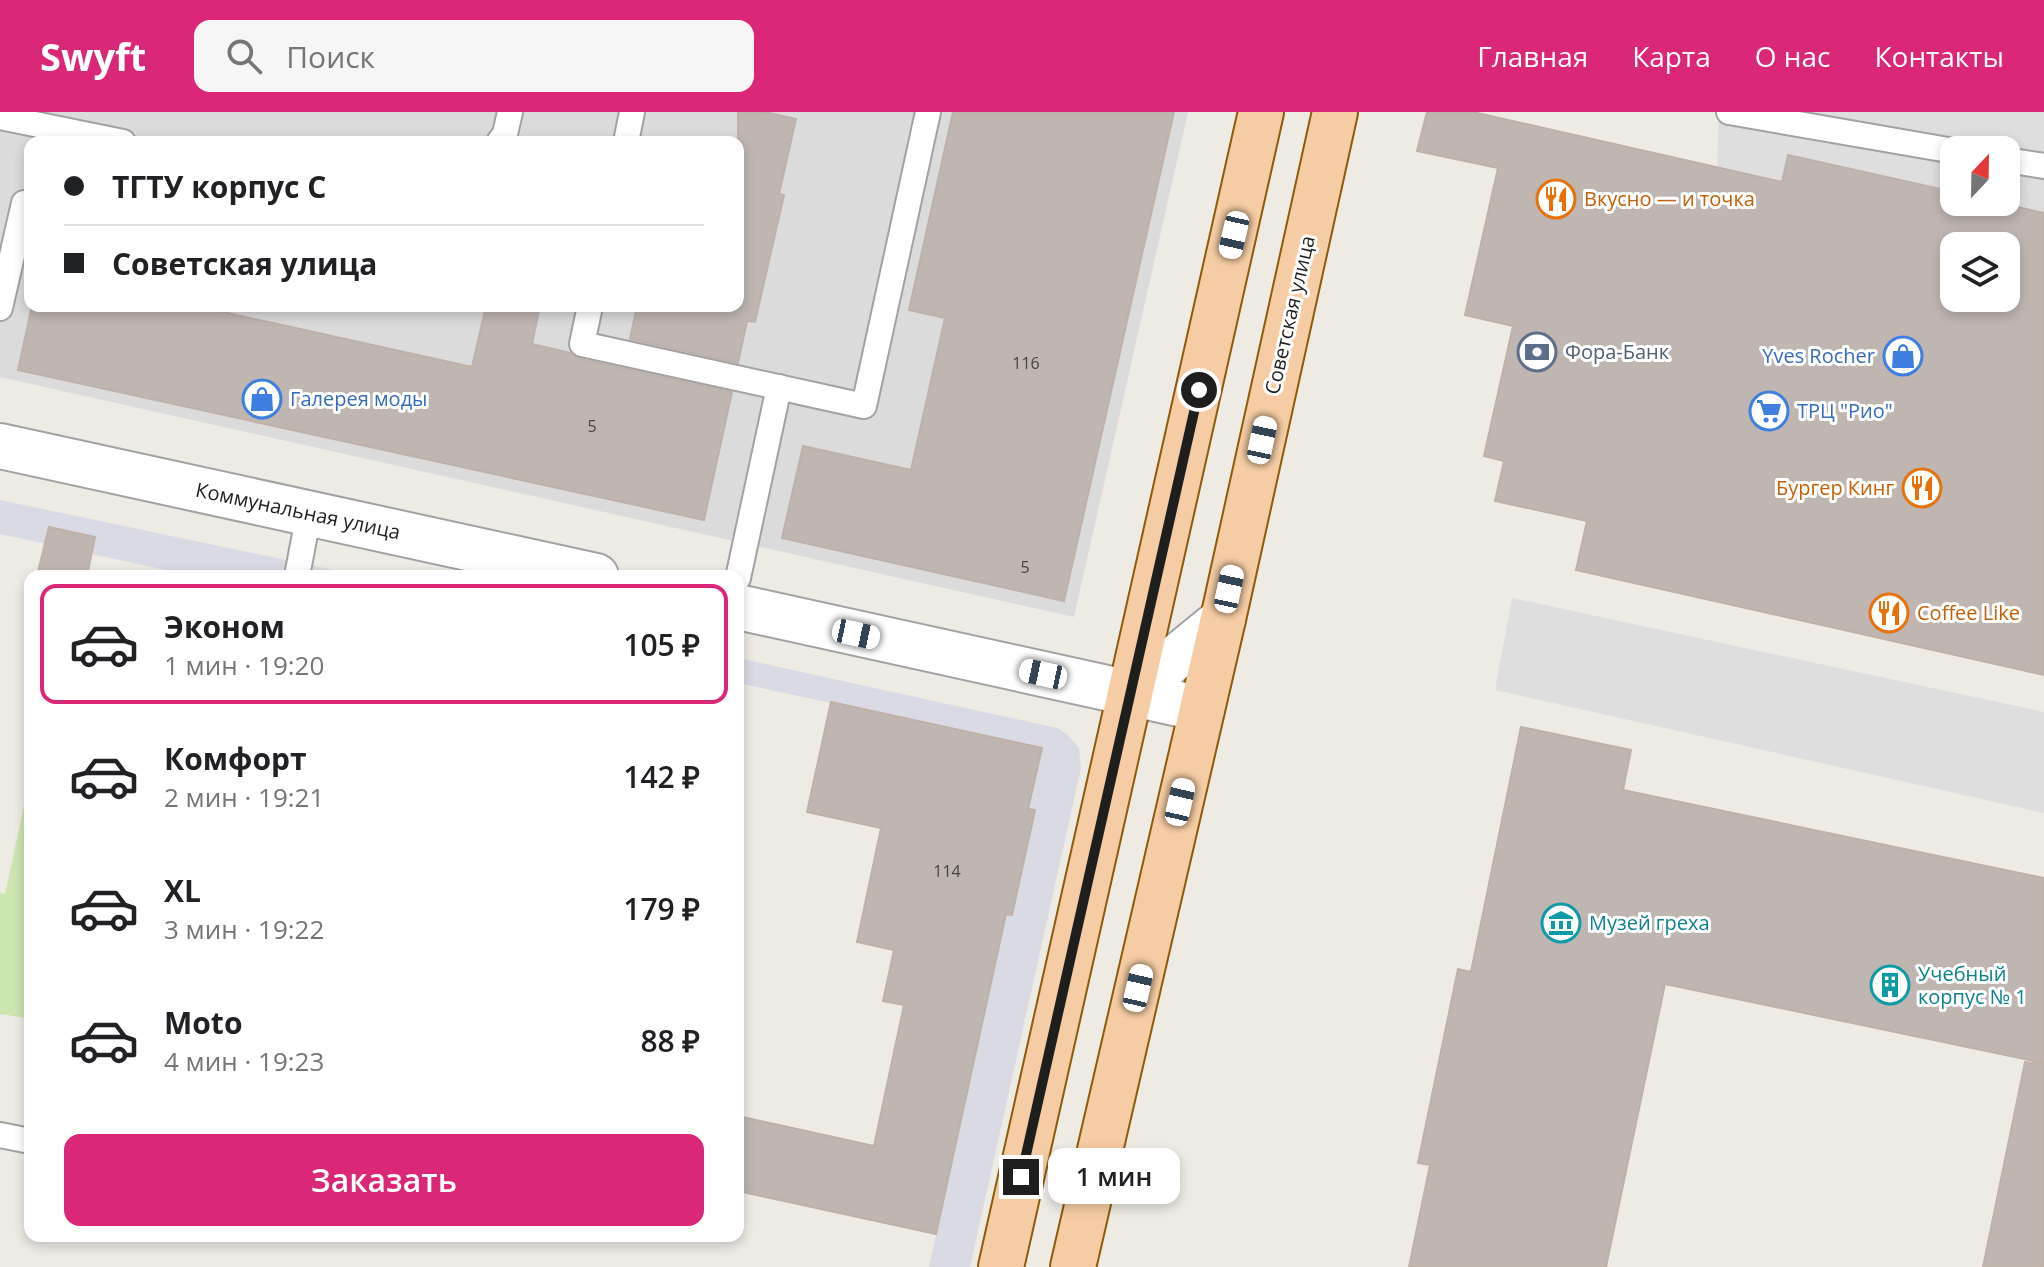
<!DOCTYPE html>
<html lang="ru">
<head>
<meta charset="utf-8">
<style>
  :root { --surface:#fff; --page:#f6f6f6; --text:#202124; --muted:#757577; --line:#e0e0e0; --accent:#db2777 }
  body { margin:0; font-family:"Open Sans",sans-serif; background:var(--page); color:var(--text); height:100vh; display:flex; flex-direction:column; font-size:30px; white-space:nowrap }
  * { box-sizing:border-box; margin:0 }
  p { font-size:26px; color:var(--muted) }
  .icon { flex:none; width:44px; height:44px; fill:none; stroke:currentColor; stroke-width:2; stroke-linecap:round; stroke-linejoin:round }
  .map { position:relative; flex:1; overflow:hidden }
  .sheet { position:absolute; left:24px; top:458px; width:720px; height:672px; display:flex; flex-direction:column; background:var(--surface); border-radius:16px; box-shadow:0 4px 12px #0003 }
  .sheet>* { flex:none }
  .guide { position:absolute; left:24px; top:24px; width:720px; height:176px; border-radius:16px; box-shadow:0 4px 12px #0003; display:grid; align-content:center; height:176px; padding:0 40px; background:var(--surface) }
  .needle { width:52px; rotate:22deg }
  .controls { position:absolute; left:1940px; top:24px; display:grid; gap:16px }
  .controls a { display:grid; place-items:center; width:80px; height:80px; border-radius:16px; background:var(--surface); box-shadow:0 4px 12px #0003; font-size:40px }
  .end { position:absolute; width:36px; height:36px; margin:-18px; border:10px solid #1e1e1e; background:#fff; box-shadow:0 0 0 4px #fff }
  .from { border-radius:50% }
  .bubble { position:absolute; height:56px; border-radius:16px; background:var(--surface); box-shadow:0 4px 12px #0003; font-size:26px; font-weight:600; line-height:56px; text-align:center }
  .car { position:absolute; width:24px; height:48px; margin:-24px -12px; border-radius:10px; box-shadow:0 0 6px 2px #0007; background:linear-gradient(#fff 24%,#345 0 40%,#fff 0 76%,#345 0 86%,#fff 0) }
  .guide b { display:flex; align-items:center; gap:28px; height:76px; font-size:30px }
  .guide b+b { border-top:2px solid var(--line) }
  .guide i { width:20px; height:20px; background:var(--text) }
  ul { padding:14px 0 0; list-style:none }
  li { display:flex; align-items:center; gap:24px; height:120px; margin:0 16px 12px; padding:0 24px; border:4px solid transparent; border-radius:16px }
  li div { flex:1 }
  li b { display:block; font-size:30px }
  li em { font-style:normal; font-weight:600 }
  li.selected { border-color:var(--accent) }
  li>.icon { width:72px; height:72px; stroke-width:1.5 }
  .button { display:flex; gap:16px; margin-top:auto; padding:16px 40px }
  .button a { flex:1; height:92px; border-radius:16px; background:var(--accent); color:#fff; font-size:32px; font-weight:600; line-height:92px; text-align:center }
  header { display:flex; align-items:center; gap:48px; box-sizing:border-box; height:112px; padding:0 40px; background:var(--accent); color:#fff }
  header strong { font-size:38px }
  nav { display:flex; gap:44px; margin-inline-start:auto; font-size:28px }
  .search { width:560px; height:72px; background:var(--page); display:flex; align-items:center; gap:20px; box-sizing:border-box; padding:0 28px; border-radius:16px; color:var(--muted); font-size:30px }
  .map>svg:first-child { display:block }
  .residential { fill:#dcdbdb; fill-rule:evenodd }
  .grass { fill:#cde5ae }
  .parking { fill:#dedede }
  .plaza { fill:#d9dae4 }
  .building { fill:#bfb6b2; stroke:#bfb1a8; stroke-width:2; fill-rule:evenodd }
  .lines { fill:none; stroke-linecap:round; stroke-linejoin:round }
  .lane-casing { stroke:#a2a2a2; stroke-width:28 }
  .street-casing { stroke:#a2a2a2; stroke-width:48 }
  .primary-casing { stroke:#8e5a0a; stroke-width:48 }
  .lane { stroke:#fff; stroke-width:24 }
  .street { stroke:#fff; stroke-width:44 }
  .primary { stroke:#f5cca3; stroke-width:44 }
  .route { stroke:#1e1e1e; stroke-width:10 }
  .labels { text-anchor:middle; stroke-width:6; stroke-linejoin:round; paint-order:stroke }
  .number-label { font-size:16px; fill:#464443 }
  .food-label { font-size:20px; fill:#c56008; stroke:#fff; text-anchor:start }
  .street-label { font-size:20px; fill:#1e1e1e; stroke:#fff }
  .service-label { font-size:20px; fill:#4e5e75; stroke:#fff; text-anchor:start }
  .shop-label { font-size:20px; fill:#366cbe; stroke:#fff; text-anchor:start }
  .culture-label { font-size:20px; fill:#0d838f; stroke:#fff; text-anchor:start }
</style>
</head>
<body>
<header>
<strong>Swyft</strong>
<div class="search"><svg class="icon" aria-label="search" viewBox="0 0 24 24"><circle cx="10" cy="10" r="6"/><path d="M15 15l6 6"/></svg>Поиск</div>
<nav><a>Главная</a><a>Карта</a><a>О нас</a><a>Контакты</a></nav>
</header>
<div class="map">
<svg width="2044" height="1155" viewBox="0 0 2044 1155">
  <rect width="100%" height="100%" fill="#eeebe5"/>
  <path class="residential" d="M0 0H1188L1074 505 0 265ZM30 30H738V194H30Z"/>
  <polygon class="grass" points="30,666 30,907 1,902 0,904 0,781 5,782"/>
  <g class="parking">
    <polygon points="1719,0 2044,0 2044,101 1997,90 2006,90 2006,38 1954,38 1954,80 1788,43 1782,70 1717,55"/>
    <polygon points="1512,486 2044,600 2044,701 1495,578"/>
  </g>
  <g class="plaza">
    <polygon points="0,388 362,464 193,464 0,422"/>
    <polygon points="738,546 1057,616 1067,622 1079,636 1081,656 970,1155 929,1155 1006,802 1012,802 1035,699 1028,697 1042,636 738,571"/>
  </g>
  <g class="building">
    <polygon points="738,0 765,0 796,7 779,82 784,83 755,210 747,209 738,251 630,227 637,194 738,194"/>
    <polygon points="953,0 1174,0 1064,489 782,426 803,334 911,358 945,206 909,198"/>
    <path d="M1427 0H1473L1782 70 1788 43 1954 80V90H1997L2044 101V563L1576 458 1587 409 1495 389 1504 349 1484 344 1513 214 1465 203 1498 56 1417 39ZM1954 134H2006V186H1954Z"/>
    <polygon points="32,194 196,194 472,255 486,194 540,194 532,232 570,241 579,247 732,280 704,408 18,258"/>
    <polygon points="49,415 95,425 87,464 37,464"/>
    <polygon points="831,590 1042,636 1028,697 1035,698 1012,803 1006,802 936,1122 738,1079 738,1004 874,1034 904,893 883,889 894,838 857,830 881,716 807,700"/>
    <polygon points="1521,615 1631,638 1623,678 2044,766 2044,951 1665,872 1606,1155 1409,1155 1430,1053 1418,1051 1458,857 1471,860"/>
    <polygon points="2025,950 2044,952 2044,1155 1983,1155"/>
  </g>
  <g class="lines">
    <g class="lane-casing">
      <g id="lane">
        <polyline points="1729,0 1954,39"/>
        <polyline points="0,5 123,30"/>
        <polyline points="499,30 505,22 510,0"/>
        <polyline points="626,30 632,0"/>
        <polyline points="2006,48 2044,54"/>
        <polyline points="590,194 582,232 864,294 928,0"/>
        <polyline points="0,196 24,91 30,93"/>
        <polyline points="297,464 309,401"/>
        <polyline points="738,466 779,275"/>
        <polyline points="0,1023 30,1029"/>
      </g>
    </g>
    <g class="street-casing">
      <g id="street">
        <polyline points="0,334 596,464"/>
        <polyline points="738,495 1202,597"/>
        <polyline points="1131,582 1223,507"/>
      </g>
    </g>
    <g class="primary-casing">
      <g id="primary">
        <polyline points="1001,1155 1261,0"/>
        <polyline points="1073,1155 1223,507 1335,0"/>
      </g>
    </g>
    <use href="#lane" class="lane"/>
    <use href="#street" class="street"/>
    <use href="#primary" class="primary"/>
  </g>
  <g class="lines">
    <polyline class="route" points="1021,1065 1199,278"/>
  </g>
  <defs>
    <g id="restaurant-ring" transform="scale(2)"><circle r="9.5" fill="#fff" stroke="#e8710a" stroke-width="1.5"/><path d="M-5-6h1v4h1v-4h1v4h1v-4h1v5L-1.5 .5V6h-2V.5L-5-1ZM5-6V6H3V1.5H1.5Q1.5-4 5-6Z" fill="#e8710a"/></g>
    <g id="bank-ring" transform="scale(2)"><circle r="9.5" fill="#fff" stroke="#5c6f8a" stroke-width="1.5"/><path d="M-6-4H6V4H-6ZM0-2.3a2.3 2.3 0 1 0 0 4.6a2.3 2.3 0 1 0 0-4.6Z" fill="#5c6f8a"/></g>
    <g id="shop-ring" transform="scale(2)"><circle r="9.5" fill="#fff" stroke="#3f7fe0" stroke-width="1.5"/><path d="M-5-2.5h2.3a2.7 3.5 0 0 1 5.4 0H5L5.5 6h-11ZM-1.5-2.5h3a1.5 2.3 0 0 0-3 0Z" fill="#3f7fe0"/></g>
    <g id="supermarket-ring" transform="scale(2)"><circle r="9.5" fill="#fff" stroke="#3f7fe0" stroke-width="1.5"/><path d="M-6-5.5h2.5l.6 2H6L4.5 2H-2.5L-4.4-4H-6ZM-1.5 3.2a1.3 1.3 0 1 0 .1 0ZM3 3.2a1.3 1.3 0 1 0 .1 0Z" fill="#3f7fe0"/></g>
    <g id="museum-ring" transform="scale(2)"><circle r="9.5" fill="#fff" stroke="#0f9aa8" stroke-width="1.5"/><path d="M0-6L6-3V-2H-6V-3ZM-5-1h2V3h-2ZM-1-1h2V3h-2ZM3-1h2V3H3ZM-6 4H6V6H-6Z" fill="#0f9aa8"/></g>
    <g id="building-ring" transform="scale(2)"><circle r="9.5" fill="#fff" stroke="#0f9aa8" stroke-width="1.5"/><path d="M-4-6H4V6H1V3H-1V6H-4ZM-2.5-4.3h1.7v1.8h-1.7ZM.8-4.3h1.7v1.8H.8ZM-2.5-1h1.7V.8h-1.7ZM.8-1h1.7V.8H.8Z" fill="#0f9aa8"/></g>
  </defs>
  <g fill-rule="evenodd">
    <use href="#restaurant-ring" x="1556" y="87"/>
    <use href="#bank-ring" x="1537" y="240"/>
    <use href="#shop-ring" x="1903" y="244"/>
    <use href="#shop-ring" x="262" y="287"/>
    <use href="#supermarket-ring" x="1769" y="299"/>
    <use href="#restaurant-ring" x="1922" y="376"/>
    <use href="#restaurant-ring" x="1889" y="501"/>
    <use href="#museum-ring" x="1561" y="811"/>
    <use href="#building-ring" x="1890" y="873"/>
  </g>
  <g class="labels">
    <g class="number-label">
      <text x="1026" y="257">116</text>
      <text x="592" y="320">5</text>
      <text x="1025" y="461">5</text>
      <text x="947" y="765">114</text>
    </g>
    <g class="food-label">
      <text x="1584" y="94">Вкусно — и точка</text>
      <text x="1894" y="383" text-anchor="end">Бургер Кинг</text>
      <text x="1917" y="508">Coffee Like</text>
    </g>
    <g class="street-label">
      <text transform="translate(1290 203) rotate(-77)" y="7">Советская улица</text>
      <text transform="translate(298 399) rotate(12)" y="7">Коммунальная улица</text>
    </g>
    <g class="service-label">
      <text x="1565" y="247">Фора-Банк</text>
    </g>
    <g class="shop-label">
      <text x="1875" y="251" text-anchor="end">Yves Rocher</text>
      <text x="290" y="294">Галерея моды</text>
      <text x="1797" y="306">ТРЦ "Рио"</text>
    </g>
    <g class="culture-label">
      <text x="1589" y="818">Музей греха</text>
      <text x="1918" y="869">Учебный<tspan x="1918" dy="23">корпус № 1</tspan></text>
    </g>
  </g>
</svg>
<div class="controls">
<a><svg class="needle" viewBox="-14 -14 28 28"><path d="M0-13l5 13h-10z" fill="#e53935"/><path d="M0 13l5-13h-10z" fill="#757577"/></svg></a>
<a><svg class="icon" aria-label="layers" viewBox="0 0 24 24"><path d="M12 4l9 5-9 5-9-5zM3 14l9 5 9-5"/></svg></a>
</div>
<i class="end from" style="left:1199px;top:278px"></i>
<i class="end" style="left:1021px;top:1065px"></i>
<div class="bubble" style="left:1048px;top:1036px;width:132px">1 мин</div>
<i class="car" style="left:1234px;top:123px;rotate:193deg"></i>
<i class="car" style="left:1262px;top:328px;rotate:12deg"></i>
<i class="car" style="left:1229px;top:477px;rotate:12deg"></i>
<i class="car" style="left:856px;top:522px;rotate:102deg"></i>
<i class="car" style="left:1043px;top:562px;rotate:282deg"></i>
<i class="car" style="left:1180px;top:690px;rotate:13deg"></i>
<i class="car" style="left:1138px;top:876px;rotate:13deg"></i>
<div class="guide">
<b><i class="from"></i>ТГТУ корпус С</b>
<b><i></i>Советская улица</b>
</div>
<section class="sheet">
<ul>
<li class="selected"><svg class="icon" aria-label="car" viewBox="0 0 24 24"><path d="M5 17H2v-5l4-1 3-4h7l3 4 3 1v5h-3M9 17h6M6 11h13"/><circle cx="7" cy="17" r="2"/><circle cx="17" cy="17" r="2"/></svg><div><b>Эконом</b><p>1 мин · 19:20</p></div><em>105 ₽</em></li>
<li><svg class="icon" aria-label="car" viewBox="0 0 24 24"><path d="M5 17H2v-5l4-1 3-4h7l3 4 3 1v5h-3M9 17h6M6 11h13"/><circle cx="7" cy="17" r="2"/><circle cx="17" cy="17" r="2"/></svg><div><b>Комфорт</b><p>2 мин · 19:21</p></div><em>142 ₽</em></li>
<li><svg class="icon" aria-label="car" viewBox="0 0 24 24"><path d="M5 17H2v-5l4-1 3-4h7l3 4 3 1v5h-3M9 17h6M6 11h13"/><circle cx="7" cy="17" r="2"/><circle cx="17" cy="17" r="2"/></svg><div><b>XL</b><p>3 мин · 19:22</p></div><em>179 ₽</em></li>
<li><svg class="icon" aria-label="car" viewBox="0 0 24 24"><path d="M5 17H2v-5l4-1 3-4h7l3 4 3 1v5h-3M9 17h6M6 11h13"/><circle cx="7" cy="17" r="2"/><circle cx="17" cy="17" r="2"/></svg><div><b>Moto</b><p>4 мин · 19:23</p></div><em>88 ₽</em></li>
</ul>
<div class="button"><a>Заказать</a></div>
</section>
</div>
</body>
</html>
